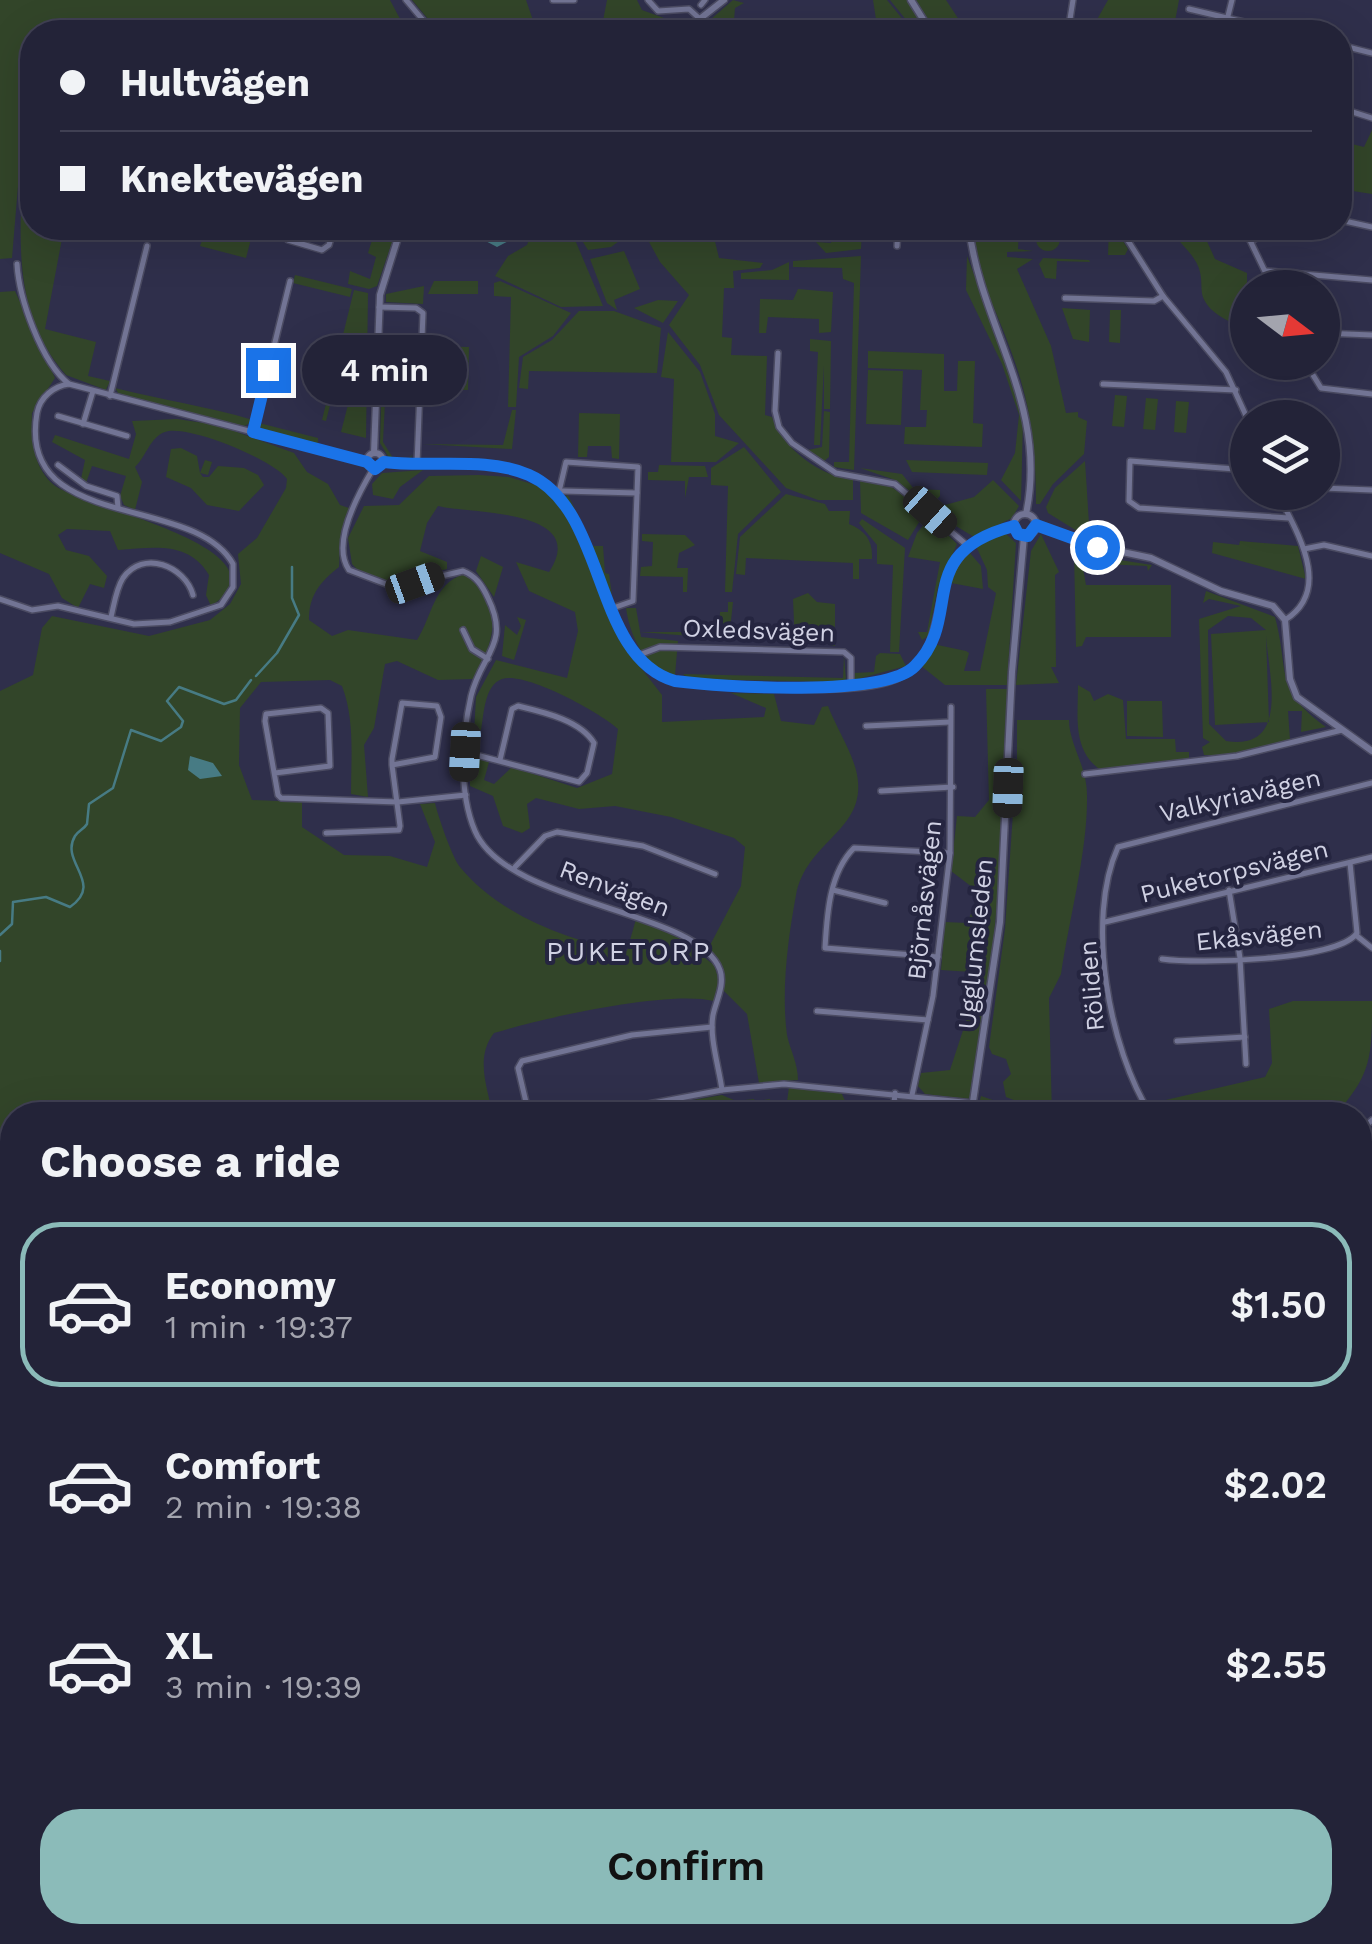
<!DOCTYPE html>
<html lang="en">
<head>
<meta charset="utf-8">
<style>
  :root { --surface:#232338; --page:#2b2b40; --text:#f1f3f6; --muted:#a3a4ae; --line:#404053; --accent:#8bbbb9 }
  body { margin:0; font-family:"Work Sans",sans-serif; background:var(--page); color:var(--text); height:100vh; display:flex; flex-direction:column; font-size:38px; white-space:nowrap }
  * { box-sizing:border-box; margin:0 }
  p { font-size:32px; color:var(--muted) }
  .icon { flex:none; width:55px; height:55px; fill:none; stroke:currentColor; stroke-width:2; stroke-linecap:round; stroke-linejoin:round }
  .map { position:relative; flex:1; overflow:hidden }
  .panel { position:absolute; left:0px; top:1102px; width:1372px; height:842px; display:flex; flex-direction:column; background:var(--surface); border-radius:40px 40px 0 0; box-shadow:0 10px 40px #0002,0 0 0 2px var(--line) }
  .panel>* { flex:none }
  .hud { position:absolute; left:20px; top:20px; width:1332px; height:220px; border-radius:40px; box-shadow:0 10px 40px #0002,0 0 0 2px var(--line); display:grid; align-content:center; height:220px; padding:0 40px; background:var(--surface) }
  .needle { width:65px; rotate:106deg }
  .controls { position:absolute; left:1230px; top:270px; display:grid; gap:20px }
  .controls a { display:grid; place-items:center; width:110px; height:110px; border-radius:50%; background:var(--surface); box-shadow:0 10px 40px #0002,0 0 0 2px var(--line); font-size:50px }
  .end { position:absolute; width:45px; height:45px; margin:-22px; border:12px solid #1a73e8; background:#fff; box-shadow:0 0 0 5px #fff }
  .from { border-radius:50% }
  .bubble { position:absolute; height:70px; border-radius:35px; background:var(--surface); box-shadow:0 10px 40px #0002,0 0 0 2px var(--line); font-size:32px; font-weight:600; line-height:70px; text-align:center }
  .car { position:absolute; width:30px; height:60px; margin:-30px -15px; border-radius:12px; box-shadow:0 0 8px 2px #0007; background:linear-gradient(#222 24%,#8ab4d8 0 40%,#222 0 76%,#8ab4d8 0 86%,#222 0) }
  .hud b { display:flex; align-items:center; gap:35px; height:95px; font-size:38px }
  .hud b+b { border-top:2px solid var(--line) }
  .hud i { width:25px; height:25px; background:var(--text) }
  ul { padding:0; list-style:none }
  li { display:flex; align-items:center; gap:30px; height:165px; margin:0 20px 15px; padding:0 20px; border:5px solid transparent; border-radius:40px }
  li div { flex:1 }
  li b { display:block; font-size:38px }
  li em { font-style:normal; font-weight:600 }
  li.current { border-color:var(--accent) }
  li>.icon { width:90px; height:90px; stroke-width:1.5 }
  h2 { padding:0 40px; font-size:45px; line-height:120px }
  .primary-button { display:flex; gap:20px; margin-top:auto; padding:20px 40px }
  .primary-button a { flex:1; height:115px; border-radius:40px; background:var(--accent); color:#111; font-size:40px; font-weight:600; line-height:115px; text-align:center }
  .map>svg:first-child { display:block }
  .green { fill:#324529; fill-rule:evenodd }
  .water { fill:#477b84 }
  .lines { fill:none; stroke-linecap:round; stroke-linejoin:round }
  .stream { stroke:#477b84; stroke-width:2.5 }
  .street-casing { stroke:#4b4b62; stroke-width:8 }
  .secondary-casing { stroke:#4b4b62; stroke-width:9 }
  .street { stroke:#727494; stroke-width:5 }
  .secondary { stroke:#727494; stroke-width:6 }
  .route { stroke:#1a73e8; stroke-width:12 }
  .labels { text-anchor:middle; stroke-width:8; stroke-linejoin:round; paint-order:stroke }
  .street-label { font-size:25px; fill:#d0d1e3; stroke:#252540 }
  .neighbourhood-label { font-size:28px; letter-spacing:2.5px; fill:#d0d1e3; stroke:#252540 }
</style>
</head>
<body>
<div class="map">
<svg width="1372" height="1944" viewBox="0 0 1372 1944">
  <rect width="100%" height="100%" fill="#2f2f4b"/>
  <g class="green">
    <polygon points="0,0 390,0 407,32 32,32 32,154 19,174 12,258 0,259"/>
    <polygon points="412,0 526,0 537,32 439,32"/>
    <polygon points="607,0 637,0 642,10 664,18 669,31 570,32 602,26"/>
    <polygon points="733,0 744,3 735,8 733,32 717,32 710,20"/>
    <polygon points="873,0 887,0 913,32 892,29 878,32"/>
    <polygon points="890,0 908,0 927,32 916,32"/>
    <polygon points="916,0 946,0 967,32 936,32"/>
    <polygon points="1108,0 1179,0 1173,32 1090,32"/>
    <polygon points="1372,130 1372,194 1340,189 1340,141 1364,147"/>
    <path d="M21 209 32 212V228H64L45 329 96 342 88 376 110 381 106 390 66 375C23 326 19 270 21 209Z"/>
    <circle cx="1048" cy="239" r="12"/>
    <polygon points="207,228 244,228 251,239 246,258 200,246"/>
    <polygon points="388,228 397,228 377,286 369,289 348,284 350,271 370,279 376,257 368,253 373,237 384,239"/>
    <polygon points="533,228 570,228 603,306 561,307 495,276 508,256 527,245"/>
    <polygon points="574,228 618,228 622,239 611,247 588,250"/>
    <path d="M692 228 713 233 719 258 763 263 760 268 733 271 734 288H724L722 337 732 338 731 355 767 356 765 415 772 417C783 449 820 476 853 480V500H818L786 488 719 415 700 365 669 325 689 295 660 262 642 229Z"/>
    <polygon points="832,228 862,228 861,249 826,253 816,242 831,243"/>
    <path d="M979 228H1019L1018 249 1033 251 1007 252V257L1033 259 1017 269 1051 346 1066 413 1078 412V417L1087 421 1084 454 1053 484 1040 504H1036C1036 420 1024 378 991 301 983 281 970 246 979 228Z"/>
    <polygon points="1109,228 1115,228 1128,249 1125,255 1108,255"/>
    <path d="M1169 228H1201L1215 259 1247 273V338C1238 320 1218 321 1206 303 1199 293 1203 284 1200 272 1196 254 1178 243 1169 228Z"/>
    <polygon points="624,251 640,289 614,300 617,310 607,303 590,259"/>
    <polygon points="861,256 854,470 834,467 834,462 849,462 854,283 843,279 842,268 793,267 793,261"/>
    <polygon points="967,256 1013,376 1023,419 1021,501 1001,480 1015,453 1019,415 1002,364 966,290"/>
    <polygon points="1043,258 1089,260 1090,262 1057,261 1056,279 1045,278 1039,264"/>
    <polygon points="789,262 789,280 741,279 741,273 772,270"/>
    <polygon points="295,275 352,289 350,297 293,283"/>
    <polygon points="434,281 478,281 478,294 428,294"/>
    <polygon points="500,281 571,313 553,336 519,357 516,407 508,407 511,297 494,296 494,283"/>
    <polygon points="424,286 423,304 386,302 386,294"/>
    <polygon points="798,289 833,292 831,332 819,333 819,319 768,317 766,333 759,333 760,299 793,300"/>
    <polygon points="354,290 368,293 366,438 341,432 361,354 344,350 326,421 322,420"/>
    <path d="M15 291 55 378 32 413C31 438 33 468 54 485 81 507 297 549 211 606L206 595 209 575C188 540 152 548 118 550L110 531 67 529 58 535 66 550 89 556 107 576 104 588 90 584 78 608 62 598 49 574 0 553V292Z"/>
    <polygon points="658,300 678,301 663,323 634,308"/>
    <polygon points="1062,308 1090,310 1089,342 1073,339"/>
    <polygon points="1110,310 1121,310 1120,343 1109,342"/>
    <polygon points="579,311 614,311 661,328 657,373 529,371 528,389 519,388 523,357 552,340"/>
    <polygon points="668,332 700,372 715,414 715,436 739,443 716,462 671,462 674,379 661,377"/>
    <polygon points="810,339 831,341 830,409 824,409 824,365 820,445 814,445 818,352 810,351"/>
    <polygon points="426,346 469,347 468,390 424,389 436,385 437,355 426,354"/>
    <polygon points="868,351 944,354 944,391 957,391 958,361 975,361 973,423 983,424 982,447 904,444 905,427 926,427 927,410 920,410 922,370 868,368"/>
    <polygon points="387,361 383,442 393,458 409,458 413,454 409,461 389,458 380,443 382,368"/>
    <polygon points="868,370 903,371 901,425 866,424"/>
    <path d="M115 388C162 400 206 406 253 420L245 426 120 396Z"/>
    <polygon points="1115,395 1127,396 1124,427 1112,426"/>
    <polygon points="1146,398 1158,399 1155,430 1143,429"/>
    <polygon points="1176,401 1189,402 1186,433 1174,432"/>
    <polygon points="512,410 516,410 512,449 422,444 503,445"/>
    <polygon points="824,411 830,412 829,457 823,462 808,450 822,447"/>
    <polygon points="579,413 620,414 619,459 612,458 611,446 588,446 587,457 578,457"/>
    <path d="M177 419 218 425 294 453 307 472 328 484 340 505 352 509 340 545 339 567C320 582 309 595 309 620L332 636 348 630 417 640C432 617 433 584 464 574 509 594 493 649 473 679L438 680 397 661 385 664 374 728 364 745 368 797 351 794C351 758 355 720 342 686L330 680 261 682 240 708 239 765 252 800 302 802V827L344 855 390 856 427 867 435 842 420 804 435 803C438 816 452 857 460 867 498 914 570 942 627 951L636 919 679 938 714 965 719 980 714 1001C667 990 543 1018 494 1033 475 1057 487 1087 493 1115H12V1501L0 1500V691L33 675 42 628 52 616 149 636 210 620 230 604 241 584 238 554 257 538 286 488 287 479C274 460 187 424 165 432 150 437 146 457 135 467L142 482 135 510 124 505 120 496 126 476 92 466 86 483 81 479 85 460 52 442 55 435 129 459 136 434 132 421Z"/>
    <polygon points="259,423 318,438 318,448 262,432"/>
    <polygon points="744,447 781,492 738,534 732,592 725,592 728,486 711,485 711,468"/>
    <polygon points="181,448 197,456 200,473 205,460 212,462 208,475 200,473 203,477 209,477 218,466 244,468 258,475 264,485 239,511 207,505 191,488 166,477 171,449"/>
    <polygon points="906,460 988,463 987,475 912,472"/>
    <polygon points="1085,461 1090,539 1048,513 1046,507 1055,488"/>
    <polygon points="659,465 705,466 708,477 689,477 685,498 685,481 648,480 648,472 658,472"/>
    <polygon points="860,468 902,474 914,489 940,490 940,496 930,506 895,480"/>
    <polygon points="423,470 400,487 393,499 373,495 372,484 382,473"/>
    <path d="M479 475 509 477 542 487 562 505 624 646 662 695V722L764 717 766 708 731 693 774 694 781 721 814 725 822 707 828 706C836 727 850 748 856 770 871 830 807 838 796 895 788 938 781 991 787 1035 790 1050 798 1063 798 1080L759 1083 747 1014 724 991 723 967 707 951 741 886 745 847 734 838 671 817 615 806 579 809 536 798 527 804 530 828 522 833 503 826 493 796 470 786V761L478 758 489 762 484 780 494 784 512 767 577 788 612 774 618 729C601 713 525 671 502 679 484 685 484 715 481 730L474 734 476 697 496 660 567 678 578 631 575 612 529 591 516 562 549 572C591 508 469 514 438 506L427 523 420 551 447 562V569C414 577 379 595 352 564L348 538 364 506 399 505 429 476Z"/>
    <polygon points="860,480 887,484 926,511 908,540 861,513"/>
    <polygon points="993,480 1019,506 1012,518 974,537 941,517 945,505 974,497"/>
    <path d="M786 494 825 504 829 511H850L849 524C866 531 873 541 872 559H859V579H853V563L746 558 745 575 736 574 740 537Z"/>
    <polygon points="568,495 593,546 603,546 605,573 609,574 612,595 564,497"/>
    <polygon points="930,517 957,544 938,587 928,636 922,640 918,632 927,632 940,562 908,557 917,533"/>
    <polygon points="862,519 905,548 899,652 890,652 893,565 877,564 877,545 859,523"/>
    <polygon points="1005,533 1016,543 1007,685 945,685 920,665 933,644 966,651 969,653 964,671 980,671 996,593 988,587 987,570 975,544"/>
    <polygon points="642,534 685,535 695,545 679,553 677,568 688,568 687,592 683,592 683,577 640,576 641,567 652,566 653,542 642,541"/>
    <polygon points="1041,534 1059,572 1055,575 1056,667 1051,667 1059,683 1016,685 1031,551"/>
    <polygon points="1240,541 1298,546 1306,579 1212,553 1213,542 1239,545"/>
    <polygon points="970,553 981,566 983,589 951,583 961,558"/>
    <polygon points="1074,553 1152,565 1148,571 1147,566 1082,563 1086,585 1171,585 1171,637 1086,637 1082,646 1076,647"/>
    <polygon points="481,556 503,567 494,597 476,571"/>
    <path d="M1206 591 1275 617C1290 674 1273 688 1326 727L1301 732 1302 711H1288L1290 740 1229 755H1204L1202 747 1210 742 1203 738 1199 619 1241 606 1209 599 1203 603ZM1228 616 1251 618 1266 630 1211 634 1215 725 1269 722 1266 636C1269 676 1290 751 1226 741L1209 724 1208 630Z"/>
    <polygon points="808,593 817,602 835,604 835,646 830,645 829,635 801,634 800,646 795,645 793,599"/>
    <polygon points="728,602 733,602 729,639 640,632 719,632 720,612 728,612"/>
    <path d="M626 608H636L641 637 678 641 675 675C644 668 630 636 626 608Z"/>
    <polygon points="517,617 526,620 514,660 502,656 505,625 517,635 521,626"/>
    <polygon points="880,653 900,654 906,666 854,680 854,673 874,672 876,656"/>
    <polygon points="844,656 846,679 843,682 689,679 683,674 843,678"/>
    <path d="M1078 685 1090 692 1094 701 1108 694 1123 700 1126 739H1175L1176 752H1189V759L1101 770C1072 751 1078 716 1078 685Z"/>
    <path d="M986 689H1007C1008 827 994 960 972 1095L968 1099 925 1094 918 1086 921 1073 950 1070 969 1012 972 972 941 970 945 922 967 923 975 904 972 887 951 871 957 816 975 817 989 800Z"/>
    <polygon points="1127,701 1162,701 1163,737 1127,736"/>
    <path d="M1017 720H1069C1069 744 1087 766 1087 795 1088 850 1069 919 1061 974L1049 998 1052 1115 1006 1097 1003 1082 1011 1074 1006 1059 992 1054 989 1047 1005 929 1013 813 1017 812Z"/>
    <path d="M1293 1001H1372C1372 1056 1372 1074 1335 1115H1164L1157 1102 1265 1077 1272 1063 1269 1009Z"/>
    <polygon points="795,1086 841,1092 847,1105 832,1115 758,1115 756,1101 770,1099 773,1113 786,1109 789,1087"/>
    <polygon points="722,1095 736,1101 754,1099 756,1115 736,1115 735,1110 732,1115 605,1115"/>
    <polygon points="981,1096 1036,1115 976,1115"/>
    <polygon points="1364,1399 1372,1400 1372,1944 1326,1944 1322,1933 1360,1932 1360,1428"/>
    <polygon points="0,1526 12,1530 12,1932 405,1932 410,1941 0,1944"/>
    <polygon points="447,1933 1272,1933 1263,1944 472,1944"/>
  </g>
  <g class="water">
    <polygon points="523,228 520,235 497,247 478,237 473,229"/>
    <polygon points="190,756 213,763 222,776 200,779 188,770"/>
    <polygon points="405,1932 447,1933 472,1944 404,1944 410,1941"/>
  </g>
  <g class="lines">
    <g class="stream">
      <polyline points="256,676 277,653 299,615 292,598 292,567"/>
      <path d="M0 935 12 924 13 902 46 897 70 907C105 883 59 862 75 836 78 831 84 829 87 824L89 804 113 788 131 730 161 741 181 727 183 721 167 701 179 687 224 704 236 700 251 680"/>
      <polyline points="0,951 0,961"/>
      <polyline points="1360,1503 1372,1508"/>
      <polyline points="0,1544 6,1528"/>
      <polyline points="0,1610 5,1625 12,1631"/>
    </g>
    <g class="street-casing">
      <g id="street">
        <polyline points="406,0 433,32"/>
        <polyline points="553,0 574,0"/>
        <polyline points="648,0 658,11 689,9 700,19"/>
        <polyline points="701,5 705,0"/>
        <polyline points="1189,9 1286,32"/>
        <polyline points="1068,32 1073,0"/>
        <polyline points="1224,32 1232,0"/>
        <polyline points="1340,45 1372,53"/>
        <polyline points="1340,108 1372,118"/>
        <polyline points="1340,220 1372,227"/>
        <polyline points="288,228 288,240 322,250 329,245 334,228"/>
        <polyline points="1120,228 1163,296 1226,372 1248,420"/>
        <polyline points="1244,228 1273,288"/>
        <polyline points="1251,241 1277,228"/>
        <polyline points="897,246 898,228"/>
        <path d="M17 264C19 298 41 362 69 384L367 462"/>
        <polyline points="1266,271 1372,280"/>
        <polyline points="1065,298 1154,301 1163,296"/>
        <polyline points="379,307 416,308 423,313 417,464"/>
        <polyline points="1322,333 1372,335"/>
        <polyline points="778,353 775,411 779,427 792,443 836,473 895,484 968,546"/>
        <polyline points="1305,362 1321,388 1372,394"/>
        <polyline points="1103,384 1236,390"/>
        <polyline points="110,396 147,246"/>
        <polyline points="58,416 127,436"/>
        <polyline points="83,424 93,391"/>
        <polyline points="253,432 290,281"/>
        <polyline points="58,465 86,486 117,496 118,508"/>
        <path d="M373 469C358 494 331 544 349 570L394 587 463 571C476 576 482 585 488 598 511 645 481 654 471 696 462 737 458 791 475 831 507 906 699 909 720 970 725 985 716 1001 713 1015 709 1037 719 1067 722 1090"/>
        <polyline points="1248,470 1130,461 1129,501 1139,508 1289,518"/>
        <polyline points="1322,488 1372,490"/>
        <polyline points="563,491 637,493"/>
        <path d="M1277 492C1296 531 1334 589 1285 620"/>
        <polyline points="558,496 566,462 638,467 633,601 613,608"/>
        <polyline points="1304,549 1324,545 1372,556"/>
        <path d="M0 599 32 610 58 606 134 624 170 622 221 605 233 587V564C194 493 16 533 37 413 40 397 54 386 69 384"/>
        <path d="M111 617C114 605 116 589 123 578 143 549 185 566 193 595"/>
        <polyline points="463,630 472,649 488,659"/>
        <polyline points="639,655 660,647 844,652 851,658 851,686"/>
        <polyline points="866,726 950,722"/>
        <path d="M465 752 579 782 587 773 594 743C580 720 543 712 518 706L512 709 500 760"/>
        <polyline points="275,773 330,766 328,713 321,708 266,714 265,721 278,795 281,798 398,802 466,795"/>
        <polyline points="1085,774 1237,756 1342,730"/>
        <polyline points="881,791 953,787"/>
        <polyline points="326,833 399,830 400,826 392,765 392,759 402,703 437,706 441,717 435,757 392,765"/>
        <polyline points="515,867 545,836 557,832 643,846 715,874"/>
        <polyline points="833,890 885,903"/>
        <polyline points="1229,890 1240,958 1246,1064"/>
        <polyline points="1105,922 1372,857"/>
        <polyline points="1357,936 1372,948"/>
        <path d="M938 957 825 948C827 915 829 873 854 848L950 853"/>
        <path d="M1162 959C1196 964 1338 961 1357 933L1350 863"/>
        <polyline points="817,1011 928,1020"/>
        <polyline points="1177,1041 1245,1037"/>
        <polyline points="912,1095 933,996 950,853 951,707"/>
        <polyline points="529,1115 518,1068 522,1061 632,1035 712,1027"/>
        <polyline points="590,1115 722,1090 784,1084 973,1103"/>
        <polyline points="893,1115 895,1093"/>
        <path d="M1151 1115C1109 1049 1085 920 1118 847L1372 783"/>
        <polyline points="1360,1131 1372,1120"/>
        <polyline points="1360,1171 1372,1171"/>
        <polyline points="1360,1310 1372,1311"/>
        <polyline points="1360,1395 1372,1396"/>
      </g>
    </g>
    <g class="secondary-casing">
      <g id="secondary">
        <polyline points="911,0 931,32"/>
        <polyline points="683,32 724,0"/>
        <path d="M969 228C981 328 1049 405 1026 514"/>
        <circle cx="375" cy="461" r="8"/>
        <polyline points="374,453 380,295 401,228"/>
        <path d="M383 462C431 468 492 455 535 478 608 517 595 666 681 682 733 684 850 698 895 679 966 650 905 554 1014 526"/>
        <circle cx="1025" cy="525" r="11"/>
        <polyline points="1036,525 1089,545 1151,558 1221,591 1273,606 1285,620 1290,679 1297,697 1372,751"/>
        <polyline points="971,1115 1000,922 1012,672 1024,536"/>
      </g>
    </g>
    <use href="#street" class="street"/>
    <use href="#secondary" class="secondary"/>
  </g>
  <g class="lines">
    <path class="route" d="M268 370 253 432 367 462 375 469 384 462C429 468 486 456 529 475 608 510 592 657 675 681 722 687 884 698 915 666 965 616 911 553 1014 526L1018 534 1028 536 1036 525 1097 547"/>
  </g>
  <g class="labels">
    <g class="street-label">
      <text transform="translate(759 630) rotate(2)" y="9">Oxledsvägen</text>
      <text transform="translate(1240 795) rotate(-13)" y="9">Valkyriavägen</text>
      <text transform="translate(1234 871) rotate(-14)" y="9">Puketorpsvägen</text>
      <text transform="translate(615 888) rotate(21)" y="9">Renvägen</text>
      <text transform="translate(924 900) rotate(-84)" y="9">Björnåsvägen</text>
      <text transform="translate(1259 935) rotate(-6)" y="9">Ekåsvägen</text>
      <text transform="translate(975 944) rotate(-84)" y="9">Ugglumsleden</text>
      <text transform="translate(1091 986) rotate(-95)" y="9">Röliden</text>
    </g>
    <g class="neighbourhood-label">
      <text x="629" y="961">PUKETORP</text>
    </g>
  </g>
</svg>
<div class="controls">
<a><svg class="needle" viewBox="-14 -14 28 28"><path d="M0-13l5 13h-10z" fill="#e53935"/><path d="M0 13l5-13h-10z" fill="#a3a4ae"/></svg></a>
<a><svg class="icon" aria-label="layers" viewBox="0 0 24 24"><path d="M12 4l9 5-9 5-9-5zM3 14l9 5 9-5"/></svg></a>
</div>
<i class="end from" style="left:1097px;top:547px"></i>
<i class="end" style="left:268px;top:370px"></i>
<div class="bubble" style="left:302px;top:335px;width:165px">4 min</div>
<i class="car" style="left:930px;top:512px;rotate:132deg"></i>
<i class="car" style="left:415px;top:583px;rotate:70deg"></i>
<i class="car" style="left:465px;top:752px;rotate:183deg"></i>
<i class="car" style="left:1008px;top:788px;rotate:182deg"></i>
<div class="hud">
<b><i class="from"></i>Hultvägen</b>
<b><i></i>Knektevägen</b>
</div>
<section class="panel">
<h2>Choose a ride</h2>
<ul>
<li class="current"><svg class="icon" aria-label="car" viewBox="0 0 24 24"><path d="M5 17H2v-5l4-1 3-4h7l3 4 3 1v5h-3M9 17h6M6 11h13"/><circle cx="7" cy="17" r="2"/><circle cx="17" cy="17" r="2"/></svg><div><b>Economy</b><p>1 min · 19:37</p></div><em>$1.50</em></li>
<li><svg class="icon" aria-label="car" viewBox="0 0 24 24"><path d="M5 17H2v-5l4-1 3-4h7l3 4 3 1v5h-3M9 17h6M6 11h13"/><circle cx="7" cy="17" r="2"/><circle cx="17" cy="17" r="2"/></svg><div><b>Comfort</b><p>2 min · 19:38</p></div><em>$2.02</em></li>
<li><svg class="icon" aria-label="car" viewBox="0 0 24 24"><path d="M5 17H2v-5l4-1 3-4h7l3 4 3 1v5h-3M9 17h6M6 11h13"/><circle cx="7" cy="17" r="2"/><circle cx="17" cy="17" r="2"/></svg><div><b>XL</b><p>3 min · 19:39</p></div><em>$2.55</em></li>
</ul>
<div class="primary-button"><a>Confirm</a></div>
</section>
</div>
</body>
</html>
